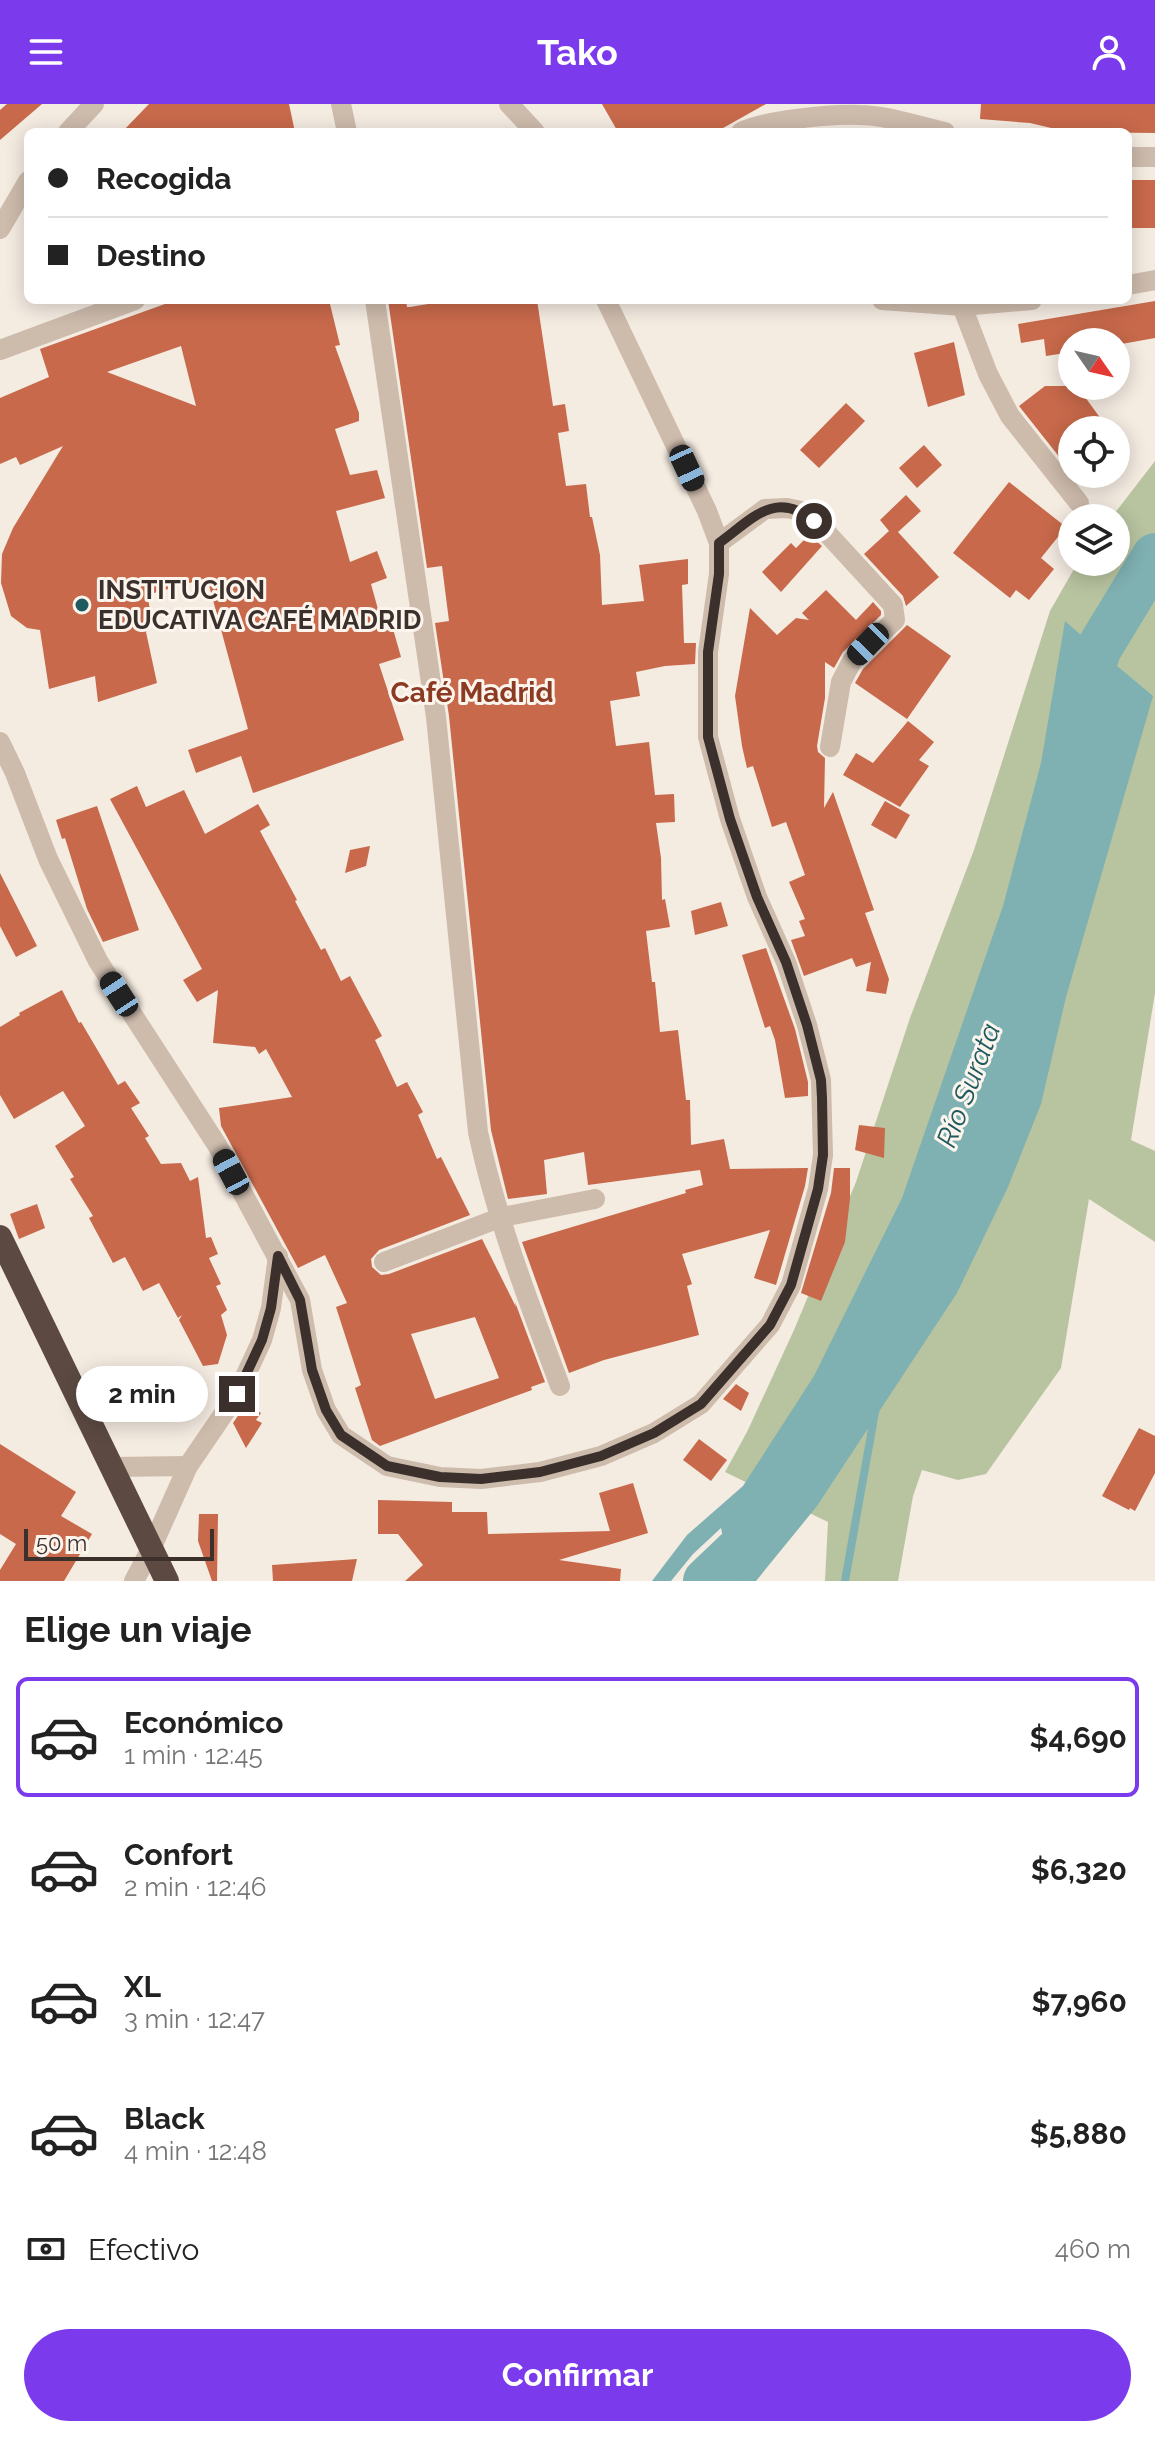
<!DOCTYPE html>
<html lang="es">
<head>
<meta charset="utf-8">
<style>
  :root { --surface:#fff; --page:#f2f2f2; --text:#222; --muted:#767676; --line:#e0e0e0; --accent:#7c3aed }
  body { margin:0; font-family:Raleway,sans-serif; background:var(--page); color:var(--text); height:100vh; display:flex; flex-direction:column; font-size:30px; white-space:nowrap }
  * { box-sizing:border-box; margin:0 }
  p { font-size:26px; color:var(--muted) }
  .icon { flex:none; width:44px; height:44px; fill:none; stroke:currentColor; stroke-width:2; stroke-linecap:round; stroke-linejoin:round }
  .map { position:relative; height:1477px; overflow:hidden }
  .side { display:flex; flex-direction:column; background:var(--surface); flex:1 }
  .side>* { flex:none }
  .banner { position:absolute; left:24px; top:24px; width:1108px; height:176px; border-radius:12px; box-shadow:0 4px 20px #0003; display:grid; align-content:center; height:176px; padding:0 24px; background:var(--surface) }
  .needle { width:52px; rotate:124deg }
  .fabs { position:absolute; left:1058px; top:224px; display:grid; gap:16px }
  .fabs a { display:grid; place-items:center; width:72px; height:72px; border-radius:50%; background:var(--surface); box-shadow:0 4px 20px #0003; font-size:40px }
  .scale { position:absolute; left:24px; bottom:20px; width:190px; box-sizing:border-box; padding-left:8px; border:4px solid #3b302b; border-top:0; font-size:22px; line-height:28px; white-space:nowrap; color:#3b302b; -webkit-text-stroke:6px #fbf5ee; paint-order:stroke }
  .end { position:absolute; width:36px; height:36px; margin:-18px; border:10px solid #3b302b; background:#fff; box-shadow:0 0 0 4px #fff }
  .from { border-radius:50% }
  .bubble { position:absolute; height:56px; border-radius:28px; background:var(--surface); box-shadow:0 4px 20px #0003; font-size:26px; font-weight:700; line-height:56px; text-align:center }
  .car { position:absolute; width:24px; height:48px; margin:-24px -12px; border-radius:10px; box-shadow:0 0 6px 2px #0007; background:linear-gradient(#222 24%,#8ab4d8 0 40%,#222 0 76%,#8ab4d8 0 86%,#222 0) }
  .banner b { display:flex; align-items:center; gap:28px; height:76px; font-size:30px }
  .banner b+b { border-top:2px solid var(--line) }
  .banner i { width:20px; height:20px; background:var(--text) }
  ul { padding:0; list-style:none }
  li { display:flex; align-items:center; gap:24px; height:120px; margin:0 16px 12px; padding:0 8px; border:4px solid transparent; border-radius:12px }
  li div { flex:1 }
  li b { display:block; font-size:30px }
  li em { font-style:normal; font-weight:700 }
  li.selected { border-color:var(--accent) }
  li>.icon { width:72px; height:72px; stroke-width:1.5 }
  h2 { padding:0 24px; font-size:36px; line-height:96px }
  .pay { display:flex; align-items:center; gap:20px; height:88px; padding:0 24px; font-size:30px }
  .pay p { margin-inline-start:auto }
  .cta { display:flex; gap:16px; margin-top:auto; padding:16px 24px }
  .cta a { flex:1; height:92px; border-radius:48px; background:var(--accent); color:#fff; font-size:32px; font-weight:700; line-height:92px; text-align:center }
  header { display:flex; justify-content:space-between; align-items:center; height:104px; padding:0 24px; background:var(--accent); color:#fff; font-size:36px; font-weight:700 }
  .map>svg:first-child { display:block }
  .green { fill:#b8c4a0 }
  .water { fill:#7fb0b2 }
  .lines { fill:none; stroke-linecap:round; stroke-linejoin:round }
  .stream { stroke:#7fb0b2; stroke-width:8 }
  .river { stroke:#7fb0b2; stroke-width:46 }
  .building { fill:#c8694b; fill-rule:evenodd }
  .street { stroke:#cdbbac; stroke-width:20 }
  .highway { stroke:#5c4a42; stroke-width:24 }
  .route { stroke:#3b302b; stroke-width:10 }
  .poi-dot { fill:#1f5a5e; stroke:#fbf5ee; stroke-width:3 }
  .labels { text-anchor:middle; stroke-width:6; stroke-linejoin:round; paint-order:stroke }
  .poi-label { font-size:26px; font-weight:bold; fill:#3b302b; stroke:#fbf5ee; text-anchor:start }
  .neighbourhood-label { font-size:28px; font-weight:bold; fill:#8c3b22; stroke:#fbf5ee }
  .water-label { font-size:28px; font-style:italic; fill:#1f5a5e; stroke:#fbf5ee }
</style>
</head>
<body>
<header><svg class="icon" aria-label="menu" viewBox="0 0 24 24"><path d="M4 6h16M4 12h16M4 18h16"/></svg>Tako<svg class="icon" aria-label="person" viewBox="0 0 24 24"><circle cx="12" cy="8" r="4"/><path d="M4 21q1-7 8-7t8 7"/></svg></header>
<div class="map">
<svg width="1155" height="1477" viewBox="0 0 1155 1477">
  <rect width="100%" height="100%" fill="#f4ebe1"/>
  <polygon class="green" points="1155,357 1155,889 1131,1036 1155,1047 1155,1138 1089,1095 1061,1264 986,1370 958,1376 922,1366 913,1392 898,1477 825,1477 828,1418 725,1368 747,1328 794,1226 856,1078 910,914 974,746 1050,507 1078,458 1116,458 1116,414 1111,414"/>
  <polygon class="water" points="1155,452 1155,485 1098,546 1153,592 1066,893 1041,1000 1008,1083 957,1189 817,1402 756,1477 718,1477 729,1462 721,1424 693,1450 671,1477 652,1477 687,1431 743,1382 814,1272 902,1094 1003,802 1041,659 1065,517 1098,546"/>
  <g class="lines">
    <polyline class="stream" points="845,1477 875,1308"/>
    <g class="river">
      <polyline points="1080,604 1098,546 1155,452"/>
      <polyline points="706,1477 750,1435 764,1407"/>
    </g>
  </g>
  <g class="building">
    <polygon points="7,0 42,0 0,36 0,6"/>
    <polygon points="149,0 289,0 295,28 122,28"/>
    <polygon points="602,0 766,0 716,28 618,28"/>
    <polygon points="981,0 1155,0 1155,29 1068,28 1030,19 980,15"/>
    <rect x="1128" y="76" width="27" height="48"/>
    <path d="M176 196H329L340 241 335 242 359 309V317L335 325 350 371 377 366 385 394 336 407 350 458 377 447 387 474 371 480 384 527 393 525 401 553 379 560 404 636 253 689 241 652 196 669 188 646 248 625 207 474 147 491 151 510V518L146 528 157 579 98 598 95 572 49 585 40 526 27 524 11 512 1 479 2 450 13 424 63 342 20 361 16 353 0 360V294L49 273 40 245ZM181 242 196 302 107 268Z"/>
    <polygon points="388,196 406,196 407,203 410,203 452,196 537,196 553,302 565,300 569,327 558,329 566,382 586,380 590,413 592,413 600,451 602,501 644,497 639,461 688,455 688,480 682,481 684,539 696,539 695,560 665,562 636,568 640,592 610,597 616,642 649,638 655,691 674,690 675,718 656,719 661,754 662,796 665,795 670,823 646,827 652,878 655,878 660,928 678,926 686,996 690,996 691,1041 724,1035 730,1065 808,1064 805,1082 776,1181 754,1174 770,1126 682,1150 692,1180 687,1182 699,1231 604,1256 569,1269 522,1138 686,1089 685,1086 703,1081 700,1066 588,1081 584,1048 544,1056 547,1090 508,1095 491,1026 449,612 435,519 449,517 442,462 427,464"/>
    <polygon points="1155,197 1155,234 1116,241 1116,238 1072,238 1072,248 1046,252 1044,235 1021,239 1018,220"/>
    <polygon points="954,238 965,291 928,303 914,249"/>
    <polygon points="1045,282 1077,282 1101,315 1086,326 1072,326 1072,369 1019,302"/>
    <polygon points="846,299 865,317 819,364 800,346"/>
    <polygon points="924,341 942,361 917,384 899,364"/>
    <polygon points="1009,378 1066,423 1041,454 1054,465 1029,496 1016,486 1010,494 953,449"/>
    <polygon points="906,391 921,407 898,428 939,473 906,502 903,492 864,450 889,427 880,416"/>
    <polygon points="809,431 822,442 781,488 762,468 791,439 796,444"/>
    <polygon points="826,486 856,516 873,498 881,507 881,511 843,548 834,564 825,558 825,594 817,642 818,648 825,654 824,704 833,688 874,806 865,809 889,875 886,890 866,887 871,858 856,863 852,854 804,872 791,836 805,832 799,817 805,815 789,778 805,771 786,718 772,723 753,662 747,664 742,642 735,592 750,504 777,531 796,514 809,516 802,509"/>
    <polygon points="907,521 951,552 907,615 855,579 863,565"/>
    <polygon points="908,617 934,638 919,656 929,662 900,703 843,671 856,649 873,659"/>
    <path d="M137 682 146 703 184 686 205 730 258 700 270 721 260 727 297 796 295 797 321 846 325 844 341 877 350 872 382 932 375 936 397 983 407 978 423 1008 418 1011 437 1055 441 1053 470 1111 379 1146 371 1155 372 1163 381 1171 389 1170 482 1135 516 1203 515 1198 545 1278 531 1283 532 1286 380 1342 372 1336 355 1284 361 1281 336 1203 347 1199 325 1151 298 1164 221 1022 219 1004 292 993 266 945 259 950 255 943 213 939 218 886 197 898 183 876 202 865 110 695ZM475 1213 499 1274 435 1295 411 1230Z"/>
    <polygon points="885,697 910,711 896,735 871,721"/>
    <polygon points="97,702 139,826 103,838 87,805 65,734 62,735 56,716"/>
    <polygon points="370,742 366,762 345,769 350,746"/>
    <polygon points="0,769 37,842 16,853 0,822"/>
    <polygon points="721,798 728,822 695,831 691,807"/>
    <polygon points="766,844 795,925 808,978 808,992 785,994 775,936 770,922 765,924 742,851"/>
    <polygon points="62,886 79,919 81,918 118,981 125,977 140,999 131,1004 149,1032 145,1034 161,1060 181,1059 190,1077 198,1073 206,1134 211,1133 218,1150 209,1154 221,1180 216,1182 227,1206 221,1211 227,1231 218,1260 203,1262 179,1216 182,1211 178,1214 159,1179 143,1187 125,1153 113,1159 89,1114 93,1112 70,1075 74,1073 55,1042 85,1022 63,987 14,1015 0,991 0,923 20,911 19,909"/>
    <polygon points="859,1021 885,1024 884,1054 855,1046"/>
    <polygon points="834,1064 850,1064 850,1095 845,1138 821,1197 801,1189 831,1089"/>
    <polygon points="37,1100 45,1124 19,1135 10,1110"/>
    <polygon points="736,1280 749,1289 741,1307 723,1295"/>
    <polygon points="246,1300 261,1309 256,1316 262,1319 246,1344 233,1319"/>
    <polygon points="1139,1324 1155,1332 1155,1369 1135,1407 1130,1404 1129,1406 1102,1392"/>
    <polygon points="699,1335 727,1356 711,1377 683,1356"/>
    <polygon points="0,1340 76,1388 61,1412 92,1430 64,1477 0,1477 0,1466 16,1440 0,1430"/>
    <polygon points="633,1379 648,1429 559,1456 621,1465 620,1477 405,1477 423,1461 398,1430 378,1430 378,1396 452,1398 452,1408 487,1408 488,1430 610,1427 599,1389"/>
    <polygon points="199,1410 218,1410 217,1477 212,1477 198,1437"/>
    <polygon points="357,1455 352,1477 273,1477 272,1461"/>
  </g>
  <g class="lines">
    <g class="street">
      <polyline points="341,0 347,28"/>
      <polyline points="509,0 535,28"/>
      <polyline points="68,28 94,0"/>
      <path d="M741 28C766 16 830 10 859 11 886 11 917 22 945 28"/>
      <polyline points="1128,53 1155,53"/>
      <polyline points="0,125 28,77"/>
      <polyline points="1128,181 1155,176"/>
      <path d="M375 196 436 613 478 1028C496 1114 529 1199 560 1282"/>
      <polyline points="882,196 962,202 1032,196"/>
      <polyline points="962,202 988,270 1010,312 1079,399"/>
      <polyline points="0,246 135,196"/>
      <polyline points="719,439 765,405 787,404 801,407 826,428 893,501 895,516 852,557 841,578 830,643"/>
      <polyline points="0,638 15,669 48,755 98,857 217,1041 300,1196 312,1266 326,1306 341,1331 387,1362 440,1373 481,1375 540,1368 601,1352 654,1329 701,1300 770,1221 791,1181 818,1085 823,1051 821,976 807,921 786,858 757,793 730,715 708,633 708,548 719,470 719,439 707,407 606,196"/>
      <polyline points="384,1158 502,1113 595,1095"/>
      <polyline points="113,1363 188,1362"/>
      <polyline points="134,1477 151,1445 188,1362 237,1290 262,1236 271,1204 278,1152"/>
    </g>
    <polyline class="highway" points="0,1133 167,1477"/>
  </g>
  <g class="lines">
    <path class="route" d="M237 1290 262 1236 271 1204 278 1152 300 1196 312 1266 326 1306 341 1331 387 1362 440 1373 481 1375 540 1368 601 1352 654 1329 701 1300 770 1221 791 1181 818 1085 823 1051 822 994 821 976 807 921 786 858 757 793 730 715 708 633V548L719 470V439C751 416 775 385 814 417"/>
  </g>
  <circle class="poi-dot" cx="82" cy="501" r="8"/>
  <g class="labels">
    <g class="poi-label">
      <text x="98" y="495">INSTITUCION<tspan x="98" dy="30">EDUCATIVA CAFÉ MADRID</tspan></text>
    </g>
    <g class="neighbourhood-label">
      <text x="472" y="598">Café Madrid</text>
    </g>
    <g class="water-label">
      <text transform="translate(968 981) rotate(-69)" y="10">Río Surata</text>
    </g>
  </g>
</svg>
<div class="fabs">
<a><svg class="needle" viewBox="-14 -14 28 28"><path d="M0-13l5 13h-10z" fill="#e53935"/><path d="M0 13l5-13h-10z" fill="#767676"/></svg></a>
<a><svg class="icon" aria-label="locate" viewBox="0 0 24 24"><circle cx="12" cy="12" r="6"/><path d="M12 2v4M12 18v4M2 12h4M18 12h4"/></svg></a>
<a><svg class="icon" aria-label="layers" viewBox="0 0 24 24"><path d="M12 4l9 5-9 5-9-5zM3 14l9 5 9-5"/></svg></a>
</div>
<div class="scale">50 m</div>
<i class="end from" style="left:814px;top:417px"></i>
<i class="end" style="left:237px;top:1290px"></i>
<div class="bubble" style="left:76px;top:1262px;width:132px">2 min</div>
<i class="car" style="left:687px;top:364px;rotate:155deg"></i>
<i class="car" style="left:868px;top:540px;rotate:224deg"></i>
<i class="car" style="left:119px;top:890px;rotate:327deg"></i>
<i class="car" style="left:231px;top:1068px;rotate:332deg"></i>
<div class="banner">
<b><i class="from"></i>Recogida</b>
<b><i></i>Destino</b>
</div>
</div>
<section class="side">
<h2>Elige un viaje</h2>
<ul>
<li class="selected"><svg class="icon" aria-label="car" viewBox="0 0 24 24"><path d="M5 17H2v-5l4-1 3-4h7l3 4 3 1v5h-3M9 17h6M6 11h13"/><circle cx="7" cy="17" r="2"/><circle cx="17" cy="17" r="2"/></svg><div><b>Económico</b><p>1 min · 12:45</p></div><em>$4,690</em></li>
<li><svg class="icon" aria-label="car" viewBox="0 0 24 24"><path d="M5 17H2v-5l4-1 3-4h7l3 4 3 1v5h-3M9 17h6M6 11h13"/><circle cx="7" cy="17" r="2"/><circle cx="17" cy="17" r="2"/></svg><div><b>Confort</b><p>2 min · 12:46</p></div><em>$6,320</em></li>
<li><svg class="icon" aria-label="car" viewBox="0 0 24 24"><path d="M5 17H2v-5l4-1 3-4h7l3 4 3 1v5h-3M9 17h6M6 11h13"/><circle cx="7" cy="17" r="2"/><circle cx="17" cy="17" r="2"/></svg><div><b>XL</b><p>3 min · 12:47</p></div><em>$7,960</em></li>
<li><svg class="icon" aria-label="car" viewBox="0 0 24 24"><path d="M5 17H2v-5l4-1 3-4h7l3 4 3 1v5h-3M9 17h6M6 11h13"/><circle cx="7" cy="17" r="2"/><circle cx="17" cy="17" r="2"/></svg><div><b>Black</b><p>4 min · 12:48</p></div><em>$5,880</em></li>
</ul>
<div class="pay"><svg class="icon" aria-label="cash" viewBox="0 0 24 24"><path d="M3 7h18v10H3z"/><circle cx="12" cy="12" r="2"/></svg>Efectivo<p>460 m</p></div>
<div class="cta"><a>Confirmar</a></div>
</section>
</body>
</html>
